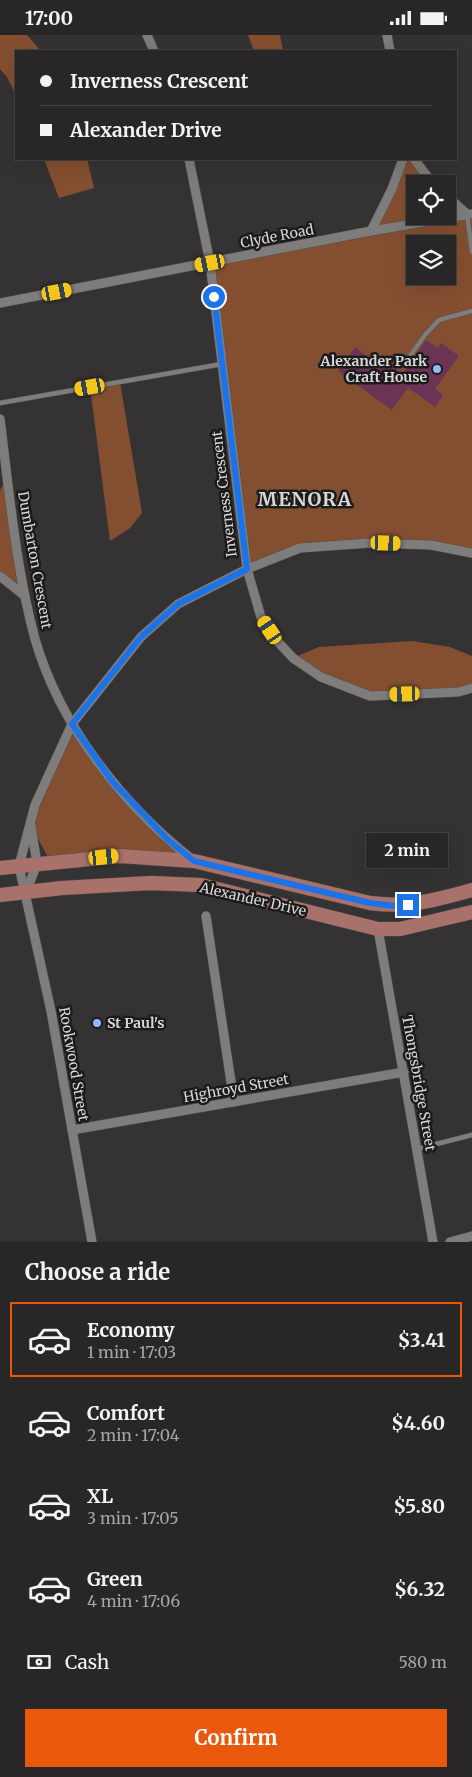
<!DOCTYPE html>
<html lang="en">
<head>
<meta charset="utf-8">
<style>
  :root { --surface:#282626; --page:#343232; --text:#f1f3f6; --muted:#a5a5a7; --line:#444343; --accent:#ea580c }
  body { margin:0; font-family:Merriweather,serif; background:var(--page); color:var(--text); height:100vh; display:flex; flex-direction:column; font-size:19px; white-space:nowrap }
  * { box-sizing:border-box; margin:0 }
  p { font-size:16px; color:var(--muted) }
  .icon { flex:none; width:28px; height:28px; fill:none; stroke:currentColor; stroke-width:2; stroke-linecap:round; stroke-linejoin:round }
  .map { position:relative; height:1207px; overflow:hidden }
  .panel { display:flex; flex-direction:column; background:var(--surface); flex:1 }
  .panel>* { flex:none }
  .top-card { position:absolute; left:15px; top:15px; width:442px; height:110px; border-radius:0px; box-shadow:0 5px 20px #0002,0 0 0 1px var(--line); display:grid; align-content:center; height:110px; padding:0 25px; background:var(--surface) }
  .controls { position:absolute; left:406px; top:140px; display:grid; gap:10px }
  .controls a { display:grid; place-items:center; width:50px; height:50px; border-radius:0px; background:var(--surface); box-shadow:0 5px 20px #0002,0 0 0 1px var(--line); font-size:25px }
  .end { position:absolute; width:22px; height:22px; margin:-11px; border:6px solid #1a73e8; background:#fff; box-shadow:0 0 0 2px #fff }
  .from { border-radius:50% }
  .bubble { position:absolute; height:35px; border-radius:0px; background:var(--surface); box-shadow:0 5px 20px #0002,0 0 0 1px var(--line); font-size:16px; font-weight:700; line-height:35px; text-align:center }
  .car { position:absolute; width:15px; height:30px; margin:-15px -8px; border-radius:6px; box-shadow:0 0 4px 1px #0007; background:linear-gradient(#f5c518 24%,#345 0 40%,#f5c518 0 76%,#345 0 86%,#f5c518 0) }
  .top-card b { display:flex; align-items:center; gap:18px; height:48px; font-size:19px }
  .top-card b+b { border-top:1px solid var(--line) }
  .top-card i { width:12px; height:12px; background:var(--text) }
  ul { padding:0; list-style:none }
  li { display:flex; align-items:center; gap:15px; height:75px; margin:0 10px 8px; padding:0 15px; border:2px solid transparent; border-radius:0px }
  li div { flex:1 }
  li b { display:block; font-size:19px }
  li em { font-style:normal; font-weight:700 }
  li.selected { border-color:var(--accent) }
  li>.icon { width:45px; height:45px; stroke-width:1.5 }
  h2 { padding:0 25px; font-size:22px; line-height:60px }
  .pay { display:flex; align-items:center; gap:12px; height:55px; padding:0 25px; font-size:19px }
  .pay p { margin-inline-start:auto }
  .cta { display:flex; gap:10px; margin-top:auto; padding:10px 25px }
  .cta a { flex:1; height:58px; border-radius:0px; background:var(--accent); color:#fff; font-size:20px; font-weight:700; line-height:58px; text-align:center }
  .status { display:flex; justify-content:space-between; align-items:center; height:35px; padding:0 25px; background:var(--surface); direction:ltr }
  .status svg { height:14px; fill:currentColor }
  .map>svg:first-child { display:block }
  .green { fill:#844f30; fill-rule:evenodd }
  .building { fill:#6c3454 }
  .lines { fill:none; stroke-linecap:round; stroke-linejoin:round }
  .lane-casing { stroke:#514f4f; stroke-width:5.5 }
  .street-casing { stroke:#514f4f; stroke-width:10 }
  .primary-casing { stroke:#514f4f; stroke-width:15 }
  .lane { stroke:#7f7c7c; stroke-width:4.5 }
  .street { stroke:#7f7c7c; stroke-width:9 }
  .primary { stroke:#a8716a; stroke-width:14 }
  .route { stroke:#1a73e8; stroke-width:6 }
  .poi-dot { fill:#94b7fd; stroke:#1c1b1b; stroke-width:2 }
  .labels { text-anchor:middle; stroke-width:5; stroke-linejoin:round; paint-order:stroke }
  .street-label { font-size:14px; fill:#d8d6d6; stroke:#1c1b1b }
  .poi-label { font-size:14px; font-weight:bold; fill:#d8d6d6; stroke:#1c1b1b; text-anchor:end }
  .district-label { font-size:19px; font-weight:bold; letter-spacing:1px; fill:#d8d6d6; stroke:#1c1b1b }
</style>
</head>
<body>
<div class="status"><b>17:00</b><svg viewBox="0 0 49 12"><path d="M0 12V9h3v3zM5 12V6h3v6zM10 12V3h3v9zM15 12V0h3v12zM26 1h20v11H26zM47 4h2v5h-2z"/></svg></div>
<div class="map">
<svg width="472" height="1207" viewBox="0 0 472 1207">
  <rect width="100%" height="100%" fill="#353233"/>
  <g class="green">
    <polygon points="0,0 27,0 41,16 16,16 16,60 7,42 0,34"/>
    <polygon points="248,0 280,0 283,16 254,16"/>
    <polygon points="44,124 87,124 94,153 59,163"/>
    <path d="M403 124H414L433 149H415V181H448V162L472 179V518L431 510 300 513 247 534 210 228 371 196ZM415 209H448V241H415Z"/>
    <polygon points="120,347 142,478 130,493 110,506 90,352"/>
    <polygon points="7,444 25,561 0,541 0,455"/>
    <polygon points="412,606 450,612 472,621 472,653 370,661 321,642 293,623 319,612"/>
    <polygon points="72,689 112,746 194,826 48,822 31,791"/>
  </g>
  <polygon class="building" points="426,305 438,313 441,308 459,321 435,354 443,360 435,372 408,353 392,375 338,336 355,312 368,322 372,317 403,339"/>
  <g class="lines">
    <g class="lane-casing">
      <g id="lane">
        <polyline points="467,179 472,217"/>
        <polyline points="407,325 425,300 439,285 472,276"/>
        <polyline points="0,368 222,329"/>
        <polyline points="417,1114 472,1100"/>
      </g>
    </g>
    <g class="street-casing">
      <g id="street">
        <polyline points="147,0 154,16"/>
        <polyline points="387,0 390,16"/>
        <polyline points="189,124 210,228 247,534 261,582 279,608 293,623 321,642 370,661 458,657 472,653"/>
        <polyline points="414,124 433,149"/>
        <polyline points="448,162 467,179"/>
        <polyline points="371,196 392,154 403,124"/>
        <polyline points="0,268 371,196 472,179"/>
        <path d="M0 384C9 455 16 535 35 604 60 691 123 770 193 825"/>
        <polyline points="0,541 25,561"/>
        <polyline points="26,857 37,829 31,791"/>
        <polyline points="206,881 234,1067"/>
        <polyline points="378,894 433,1207"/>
        <polyline points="72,1095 404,1037"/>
        <polyline points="92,1207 51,976 19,831 35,770 72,689 141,602 178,569 247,534 300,513 370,508 431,510 472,518"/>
        <polyline points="450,1207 472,1201"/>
      </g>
    </g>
    <g class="primary-casing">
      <g id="primary">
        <path d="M0 833 120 821 194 826 370 868C408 873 436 865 472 855"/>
        <polyline points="0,860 62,853 150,848 201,850 378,894 400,894 472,877"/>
      </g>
    </g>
    <use href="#lane" class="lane"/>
    <use href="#street" class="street"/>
    <use href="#primary" class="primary"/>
  </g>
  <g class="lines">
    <polyline class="route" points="214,262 247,534 178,569 141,602 72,689 112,746 168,805 194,826 370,868 395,871 408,870"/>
  </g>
  <g class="poi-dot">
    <circle cx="437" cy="334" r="5"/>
    <circle cx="97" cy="988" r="5"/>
  </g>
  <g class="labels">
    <g class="street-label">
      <text transform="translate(277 201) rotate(-11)" y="5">Clyde Road</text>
      <text transform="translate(224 459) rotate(-97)" y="5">Inverness Crescent</text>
      <text transform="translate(35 525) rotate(80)" y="5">Dumbarton Crescent</text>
      <text transform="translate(253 864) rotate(13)" y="5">Alexander Drive</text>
      <text transform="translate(74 1029) rotate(80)" y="5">Rookwood Street</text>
      <text transform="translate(419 1048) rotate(80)" y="5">Thongsbridge Street</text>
      <text transform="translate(236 1053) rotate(-10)" y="5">Highroyd Street</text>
    </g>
    <g class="poi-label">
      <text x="427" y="331">Alexander Park<tspan x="427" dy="16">Craft House</tspan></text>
      <text x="107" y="993" text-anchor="start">St Paul's</text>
    </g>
    <g class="district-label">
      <text x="305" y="471">MENORA</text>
    </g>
  </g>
</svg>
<div class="controls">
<a><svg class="icon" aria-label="locate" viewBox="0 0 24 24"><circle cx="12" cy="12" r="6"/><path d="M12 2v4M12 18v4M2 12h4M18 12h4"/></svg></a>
<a><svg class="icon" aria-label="layers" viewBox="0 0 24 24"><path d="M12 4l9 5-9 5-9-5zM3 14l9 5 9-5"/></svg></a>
</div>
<i class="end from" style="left:214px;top:262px"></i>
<i class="end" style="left:408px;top:870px"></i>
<div class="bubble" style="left:366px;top:798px;width:82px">2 min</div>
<i class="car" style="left:210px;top:228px;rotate:259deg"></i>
<i class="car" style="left:57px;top:257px;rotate:79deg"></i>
<i class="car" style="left:90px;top:352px;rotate:260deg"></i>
<i class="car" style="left:386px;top:508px;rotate:92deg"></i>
<i class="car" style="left:270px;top:595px;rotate:326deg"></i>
<i class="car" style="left:405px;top:659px;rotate:268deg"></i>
<i class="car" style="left:104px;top:822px;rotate:84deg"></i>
<div class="top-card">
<b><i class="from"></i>Inverness Crescent</b>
<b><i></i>Alexander Drive</b>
</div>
</div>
<section class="panel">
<h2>Choose a ride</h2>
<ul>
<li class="selected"><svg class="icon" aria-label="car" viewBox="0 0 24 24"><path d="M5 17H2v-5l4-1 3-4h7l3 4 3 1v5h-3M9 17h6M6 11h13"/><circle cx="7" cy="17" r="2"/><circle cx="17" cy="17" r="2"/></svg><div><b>Economy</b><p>1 min · 17:03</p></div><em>$3.41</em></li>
<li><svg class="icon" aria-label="car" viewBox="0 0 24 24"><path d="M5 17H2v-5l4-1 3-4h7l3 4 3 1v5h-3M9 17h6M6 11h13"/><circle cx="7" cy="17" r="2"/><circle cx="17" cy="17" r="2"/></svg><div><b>Comfort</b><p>2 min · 17:04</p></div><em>$4.60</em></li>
<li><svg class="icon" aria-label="car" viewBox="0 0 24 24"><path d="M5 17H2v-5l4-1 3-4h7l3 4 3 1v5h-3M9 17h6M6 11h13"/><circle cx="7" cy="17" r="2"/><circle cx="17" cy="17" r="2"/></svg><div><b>XL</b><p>3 min · 17:05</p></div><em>$5.80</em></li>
<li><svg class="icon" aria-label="car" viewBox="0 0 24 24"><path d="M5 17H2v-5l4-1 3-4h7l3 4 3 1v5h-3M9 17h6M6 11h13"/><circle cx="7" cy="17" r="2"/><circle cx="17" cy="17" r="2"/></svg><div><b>Green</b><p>4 min · 17:06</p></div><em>$6.32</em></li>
</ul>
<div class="pay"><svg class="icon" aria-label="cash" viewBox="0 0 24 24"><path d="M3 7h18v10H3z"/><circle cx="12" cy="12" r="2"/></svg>Cash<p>580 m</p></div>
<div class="cta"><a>Confirm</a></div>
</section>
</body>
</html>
